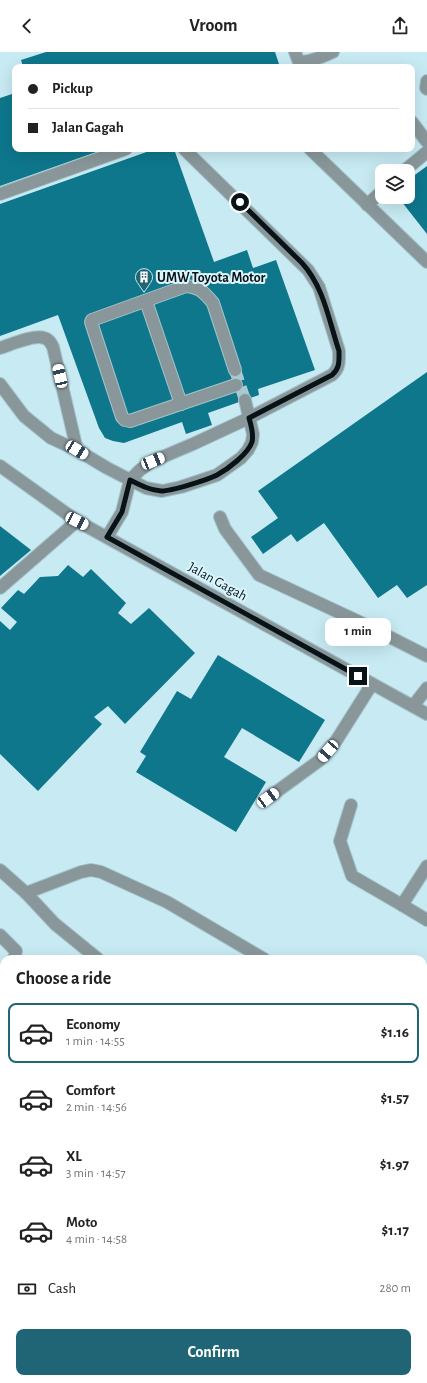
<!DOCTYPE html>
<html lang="en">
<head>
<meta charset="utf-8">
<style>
  :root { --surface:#fff; --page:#f2f2f2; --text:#222; --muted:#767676; --line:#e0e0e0; --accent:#1f6575 }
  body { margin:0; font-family:"Alegreya Sans",sans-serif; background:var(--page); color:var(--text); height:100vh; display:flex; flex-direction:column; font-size:15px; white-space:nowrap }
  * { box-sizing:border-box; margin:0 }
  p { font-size:13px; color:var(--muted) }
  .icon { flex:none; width:22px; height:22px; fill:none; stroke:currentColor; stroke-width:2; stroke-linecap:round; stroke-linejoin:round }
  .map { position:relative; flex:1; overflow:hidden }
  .drawer { position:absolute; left:0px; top:903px; width:427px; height:428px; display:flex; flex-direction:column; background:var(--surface); border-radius:12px 12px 0 0; box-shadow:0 4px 16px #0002 }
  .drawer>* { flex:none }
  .guide { position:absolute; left:12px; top:12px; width:403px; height:88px; border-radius:8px; box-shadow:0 4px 16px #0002; display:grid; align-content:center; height:88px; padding:0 16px; background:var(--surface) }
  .controls { position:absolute; left:375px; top:112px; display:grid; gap:8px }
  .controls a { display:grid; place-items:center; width:40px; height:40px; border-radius:8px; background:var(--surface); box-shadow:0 4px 16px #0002; font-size:20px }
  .end { position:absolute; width:18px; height:18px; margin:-9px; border:5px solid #071317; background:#fff; box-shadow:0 0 0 2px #fff }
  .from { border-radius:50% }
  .bubble { position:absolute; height:28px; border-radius:8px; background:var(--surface); box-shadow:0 4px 16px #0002; font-size:13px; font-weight:700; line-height:28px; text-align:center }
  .car { position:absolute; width:12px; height:24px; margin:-12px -6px; border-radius:5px; box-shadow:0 0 3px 1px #0007; background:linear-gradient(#fff 24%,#345 0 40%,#fff 0 76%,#345 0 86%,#fff 0) }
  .guide b { display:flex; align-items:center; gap:14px; height:38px; font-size:15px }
  .guide b+b { border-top:1px solid var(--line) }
  .guide i { width:10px; height:10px; background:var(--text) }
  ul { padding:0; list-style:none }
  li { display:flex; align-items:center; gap:12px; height:60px; margin:0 8px 6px; padding:0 8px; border:2px solid transparent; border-radius:8px }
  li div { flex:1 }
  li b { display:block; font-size:15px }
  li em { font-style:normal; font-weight:700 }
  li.active { border-color:var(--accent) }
  li>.icon { width:36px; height:36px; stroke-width:1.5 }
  h2 { padding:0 16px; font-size:18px; line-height:48px }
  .pay { display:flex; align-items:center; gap:10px; height:44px; padding:0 16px; font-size:15px }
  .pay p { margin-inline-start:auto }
  .action { display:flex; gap:8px; margin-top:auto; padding:8px 16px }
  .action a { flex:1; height:46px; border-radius:8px; background:var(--accent); color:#fff; font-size:16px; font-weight:700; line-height:46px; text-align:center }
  header { display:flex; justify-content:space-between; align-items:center; height:52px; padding:0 16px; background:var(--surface); font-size:18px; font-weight:700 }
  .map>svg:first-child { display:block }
  .building { fill:#0e778c }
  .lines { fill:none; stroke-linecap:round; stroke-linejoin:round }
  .minor-tunnel { stroke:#aacad2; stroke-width:12; stroke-dasharray:12 6; stroke-linecap:butt }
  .minor-casing { stroke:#a4c3cb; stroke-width:14 }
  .minor { stroke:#89979b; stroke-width:12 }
  .route { stroke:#071317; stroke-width:5 }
  .labels { text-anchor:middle; stroke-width:4; stroke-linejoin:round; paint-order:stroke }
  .poi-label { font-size:14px; font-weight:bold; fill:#071317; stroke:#daf5fd; text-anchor:start }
  .street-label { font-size:14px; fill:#071317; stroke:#daf5fd }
</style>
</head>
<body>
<header><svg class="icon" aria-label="back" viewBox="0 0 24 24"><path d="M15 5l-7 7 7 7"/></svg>Vroom<svg class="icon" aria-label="share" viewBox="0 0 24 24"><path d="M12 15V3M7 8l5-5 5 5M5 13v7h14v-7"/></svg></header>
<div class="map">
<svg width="427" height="1331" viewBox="0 0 427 1331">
  <rect width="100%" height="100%" fill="#c7eaf3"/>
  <g class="building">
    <polygon points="46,0 275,0 280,15 23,15 21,8"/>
    <polygon points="15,41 15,97 105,97 0,134 0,46"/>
    <polygon points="155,97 174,97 214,210 247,198 253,216 276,208 315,318 258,337 259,343 208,361 212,373 186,382 182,370 124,391 113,389 105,386 99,376 58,263 0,284 0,152"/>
    <polygon points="427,114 427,182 398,145 408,145 408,128"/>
    <polygon points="427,320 427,533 407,546 397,533 378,546 324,471 297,490 291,482 263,502 251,485 278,466 258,439"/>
    <polygon points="0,474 31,498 0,524"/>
    <polygon points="68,513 83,525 91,517 126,551 118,561 131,572 149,556 195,601 125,672 108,654 94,665 102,672 38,739 0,702 0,569 10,578 17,570 1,556 18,538 24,542 40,525 58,524"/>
    <polygon points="218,603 325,668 299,710 242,676 224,705 266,730 236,780 136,720 146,704 140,700 177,639 191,647"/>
    <polygon points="0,1225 4,1229 4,1241 0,1247"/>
    <polygon points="4,1296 4,1327 91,1327 88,1331 0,1331 0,1301"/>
  </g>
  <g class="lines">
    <polyline class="minor-tunnel" points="235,318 245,348"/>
    <g class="minor-casing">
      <g id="minor">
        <path d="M295 0 298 8C306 13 325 3 333 0"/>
        <polyline points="427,29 426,36 427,37"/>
        <polyline points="412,70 427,90"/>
        <polyline points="310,97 427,210"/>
        <polyline points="404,119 427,100"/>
        <polyline points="0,142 126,97"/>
        <polyline points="367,153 382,139"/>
        <polyline points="146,249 181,352"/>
        <path d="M0 296C10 293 35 282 44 286 49 287 51 291 53 295L77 398"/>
        <path d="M235 318 213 251C204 240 199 235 186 234L92 268 91 270 122 365 125 368 130 369 236 333"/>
        <polyline points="0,332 24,364 51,386 77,398 107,416 146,436 162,439 181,435 217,423 241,406 248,398 252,390 253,382 245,348"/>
        <polyline points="0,414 77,469 427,662"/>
        <polyline points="220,465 225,477 259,523 366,573 427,604"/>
        <path d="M107 485 122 460 130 428 140 418 153 409 193 392 249 366 332 323C340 316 339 309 339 299L319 235 308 218 184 97"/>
        <polyline points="0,536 77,469"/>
        <polyline points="413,654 427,636"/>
        <polyline points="268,746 320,708 336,689 372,632"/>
        <polyline points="351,753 340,789 352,824 402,853 427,814"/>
        <polyline points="0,818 26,841 55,872 98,907"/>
        <polyline points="26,841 81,820 91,818 101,820 167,850 264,907"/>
        <polyline points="402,853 427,868"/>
        <polyline points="0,883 16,899 14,907"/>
        <polyline points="0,940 4,934"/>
        <polyline points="423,1097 427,1093"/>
        <polyline points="0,1109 4,1112"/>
        <polyline points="0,1205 4,1208"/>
        <polyline points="0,1264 4,1258"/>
        <polyline points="294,1327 300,1331"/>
      </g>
    </g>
    <use href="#minor" class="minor"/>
  </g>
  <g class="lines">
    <path class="route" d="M240 150 302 211C324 235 329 269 339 299 339 309 340 316 332 323L249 366C251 373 254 382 252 390 248 402 228 417 217 423 207 428 172 439 161 439 149 438 140 433 130 428L122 460 107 485 358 624"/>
  </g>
  <defs>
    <g id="building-pin" transform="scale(0.9)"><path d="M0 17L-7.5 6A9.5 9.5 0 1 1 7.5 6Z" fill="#1f6575" stroke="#daf5fd"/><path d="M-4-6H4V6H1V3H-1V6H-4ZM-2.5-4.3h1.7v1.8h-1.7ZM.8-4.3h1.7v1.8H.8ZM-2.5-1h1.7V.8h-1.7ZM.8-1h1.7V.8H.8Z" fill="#fff"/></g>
  </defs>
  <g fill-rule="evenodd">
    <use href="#building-pin" x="144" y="225"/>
  </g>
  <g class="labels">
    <g class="poi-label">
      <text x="157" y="230">UMW Toyota Motor</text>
    </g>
    <g class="street-label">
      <text transform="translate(218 529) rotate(29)" y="5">Jalan Gagah</text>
    </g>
  </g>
</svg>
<div class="controls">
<a><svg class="icon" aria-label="layers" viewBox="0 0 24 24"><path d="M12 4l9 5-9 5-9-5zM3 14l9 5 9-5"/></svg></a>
</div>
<i class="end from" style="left:240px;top:150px"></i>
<i class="end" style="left:358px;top:624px"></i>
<div class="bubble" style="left:325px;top:566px;width:66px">1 min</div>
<i class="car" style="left:60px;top:324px;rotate:347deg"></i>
<i class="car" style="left:77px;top:398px;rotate:121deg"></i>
<i class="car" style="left:153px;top:409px;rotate:68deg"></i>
<i class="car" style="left:77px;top:469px;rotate:117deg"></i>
<i class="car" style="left:328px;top:699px;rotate:221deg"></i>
<i class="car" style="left:268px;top:746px;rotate:54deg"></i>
<div class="guide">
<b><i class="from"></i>Pickup</b>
<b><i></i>Jalan Gagah</b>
</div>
<section class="drawer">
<h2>Choose a ride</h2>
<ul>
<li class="active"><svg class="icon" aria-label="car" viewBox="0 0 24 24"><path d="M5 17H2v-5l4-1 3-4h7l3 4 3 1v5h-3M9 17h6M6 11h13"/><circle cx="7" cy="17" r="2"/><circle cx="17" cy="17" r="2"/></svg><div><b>Economy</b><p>1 min · 14:55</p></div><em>$1.16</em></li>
<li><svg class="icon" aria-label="car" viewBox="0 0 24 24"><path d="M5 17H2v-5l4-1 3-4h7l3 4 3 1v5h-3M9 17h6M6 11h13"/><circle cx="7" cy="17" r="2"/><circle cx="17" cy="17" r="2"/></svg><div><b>Comfort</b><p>2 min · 14:56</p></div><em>$1.57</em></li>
<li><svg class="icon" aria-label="car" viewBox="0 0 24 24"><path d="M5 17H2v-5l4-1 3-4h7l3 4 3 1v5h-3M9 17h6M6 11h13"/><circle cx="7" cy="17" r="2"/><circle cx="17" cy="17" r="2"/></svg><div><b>XL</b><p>3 min · 14:57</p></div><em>$1.97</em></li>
<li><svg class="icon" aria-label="car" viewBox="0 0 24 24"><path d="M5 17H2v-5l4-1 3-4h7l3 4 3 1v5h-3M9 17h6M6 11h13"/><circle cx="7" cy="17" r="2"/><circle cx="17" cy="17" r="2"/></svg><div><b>Moto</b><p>4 min · 14:58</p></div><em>$1.17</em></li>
</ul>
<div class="pay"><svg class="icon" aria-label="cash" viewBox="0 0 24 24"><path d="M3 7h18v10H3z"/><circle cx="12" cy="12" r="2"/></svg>Cash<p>280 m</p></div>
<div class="action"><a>Confirm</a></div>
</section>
</div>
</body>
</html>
